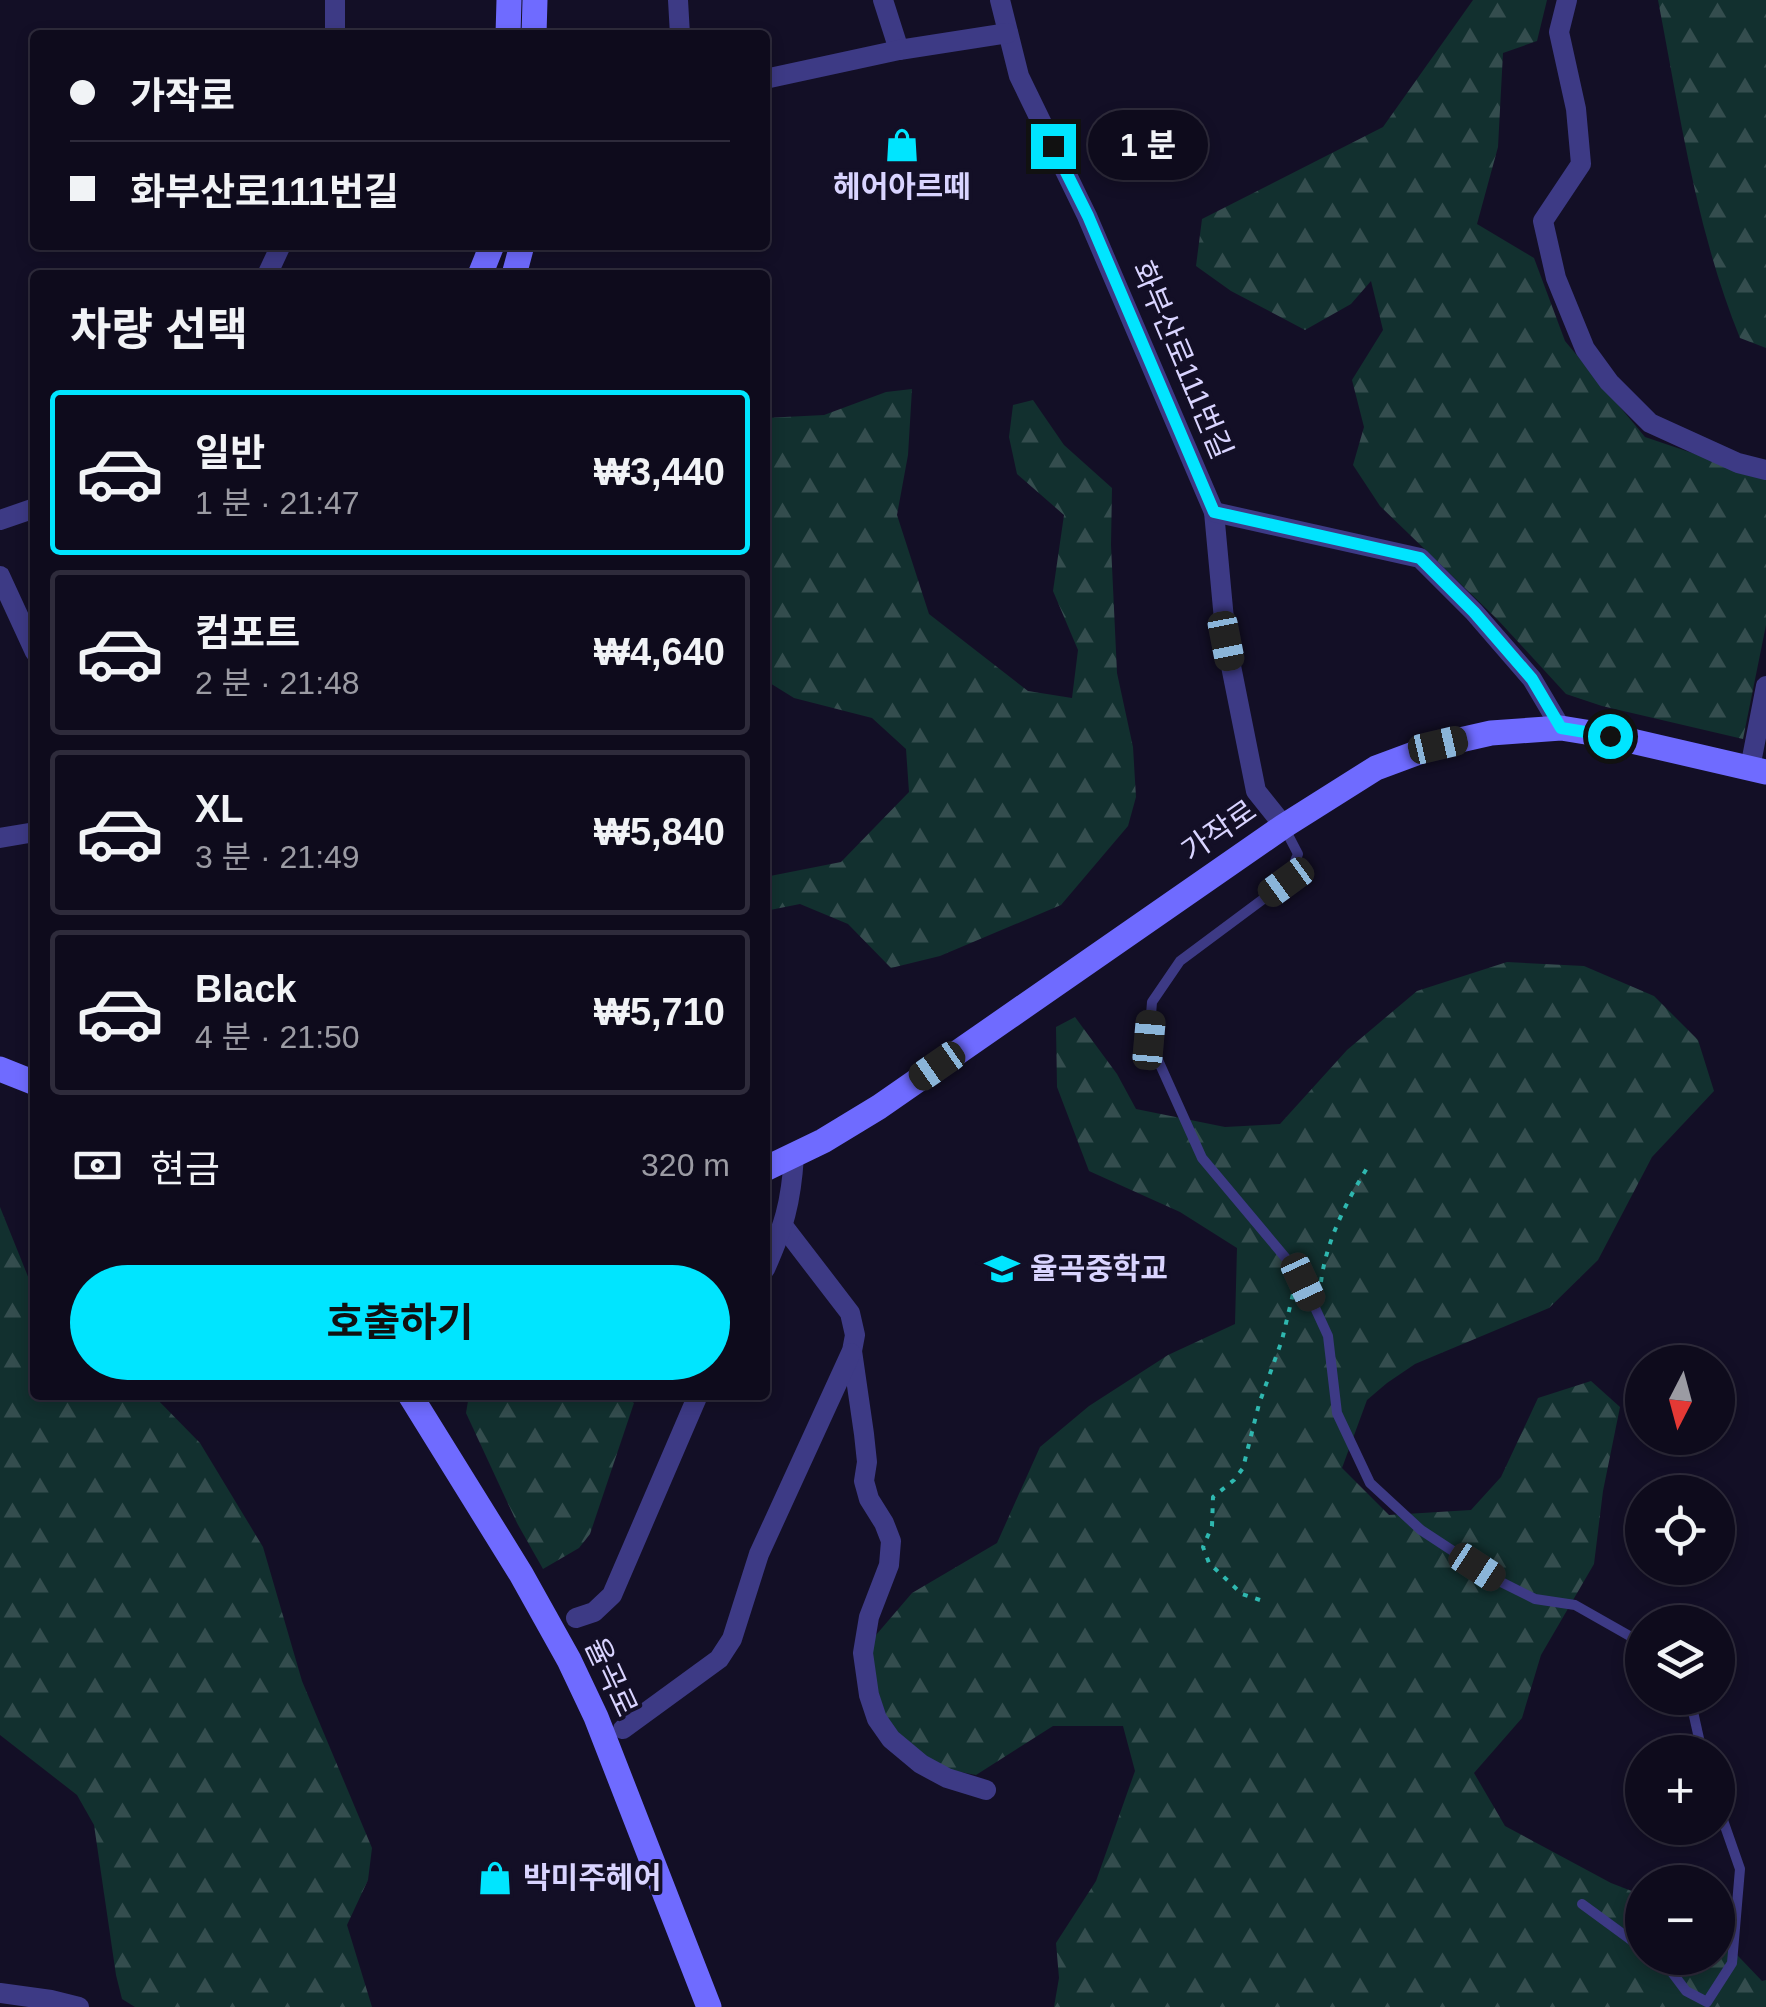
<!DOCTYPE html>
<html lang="ko">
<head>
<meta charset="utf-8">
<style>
  :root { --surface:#0e0b1c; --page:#1c1929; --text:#f1f3f6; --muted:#9b9ba3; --line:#2e2b3b; --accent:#00e5ff }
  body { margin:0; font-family:Helvetica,"Noto Sans KR",sans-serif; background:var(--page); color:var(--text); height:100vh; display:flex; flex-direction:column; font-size:38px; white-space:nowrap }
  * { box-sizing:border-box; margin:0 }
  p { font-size:32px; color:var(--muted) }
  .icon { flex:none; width:55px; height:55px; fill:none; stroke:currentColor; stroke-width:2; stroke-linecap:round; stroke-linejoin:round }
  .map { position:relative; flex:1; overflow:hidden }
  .panel { position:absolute; left:30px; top:270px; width:740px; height:1130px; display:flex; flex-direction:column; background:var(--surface); border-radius:10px; box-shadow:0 5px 15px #0003,0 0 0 2px var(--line) }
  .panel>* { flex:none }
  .top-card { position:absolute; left:30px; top:30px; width:740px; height:220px; border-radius:10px; box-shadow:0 5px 15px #0003,0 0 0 2px var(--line); display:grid; align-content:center; height:220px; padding:0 40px; background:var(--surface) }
  .needle { width:65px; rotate:186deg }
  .tools { position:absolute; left:1625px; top:1345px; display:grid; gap:20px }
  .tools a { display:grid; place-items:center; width:110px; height:110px; border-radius:50%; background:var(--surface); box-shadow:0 5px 15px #0003,0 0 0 2px var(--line); font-size:50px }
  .end { position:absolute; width:45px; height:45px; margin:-22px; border:12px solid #00e5ff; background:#111; box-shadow:0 0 0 5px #111 }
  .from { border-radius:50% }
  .bubble { position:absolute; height:70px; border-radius:35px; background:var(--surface); box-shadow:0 5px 15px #0003,0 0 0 2px var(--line); font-size:32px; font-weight:700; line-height:70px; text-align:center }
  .car { position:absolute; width:30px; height:60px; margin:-30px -15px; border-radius:12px; box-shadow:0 0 8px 2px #0007; background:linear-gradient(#222 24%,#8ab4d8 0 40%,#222 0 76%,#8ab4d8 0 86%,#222 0) }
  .top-card b { display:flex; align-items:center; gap:35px; height:95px; font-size:38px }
  .top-card b+b { border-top:2px solid var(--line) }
  .top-card i { width:25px; height:25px; background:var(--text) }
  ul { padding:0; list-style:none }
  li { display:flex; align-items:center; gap:30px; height:165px; margin:0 20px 15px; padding:0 20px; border:5px solid var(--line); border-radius:10px }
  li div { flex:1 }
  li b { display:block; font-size:38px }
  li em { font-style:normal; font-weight:700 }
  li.active { border-color:var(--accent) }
  li>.icon { width:90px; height:90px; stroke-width:1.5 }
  h2 { padding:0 40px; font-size:45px; line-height:120px }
  .pay { display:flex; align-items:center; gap:25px; height:110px; padding:0 40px; font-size:38px }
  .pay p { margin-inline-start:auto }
  .primary-button { display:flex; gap:20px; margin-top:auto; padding:20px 40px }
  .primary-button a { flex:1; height:115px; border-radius:60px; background:var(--accent); color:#111; font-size:40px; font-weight:700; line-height:115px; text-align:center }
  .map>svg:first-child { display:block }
  .forest { fill:url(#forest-firs) }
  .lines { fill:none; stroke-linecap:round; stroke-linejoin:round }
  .path { stroke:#2fb8b0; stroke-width:4; stroke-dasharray:5 8; stroke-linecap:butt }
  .lane { stroke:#3d3a85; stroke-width:10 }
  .street { stroke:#3d3a85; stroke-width:20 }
  .secondary { stroke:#6f6bff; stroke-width:25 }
  .route { stroke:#00e5ff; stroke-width:12 }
  .labels { text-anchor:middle; stroke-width:8; stroke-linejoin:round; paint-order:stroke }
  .poi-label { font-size:30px; font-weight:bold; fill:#d9d4ff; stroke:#130f26; text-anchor:start }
  .street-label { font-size:30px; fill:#d9d4ff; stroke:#130f26 }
</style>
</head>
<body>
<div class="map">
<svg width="1766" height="2007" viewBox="0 0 1766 2007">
  <defs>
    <pattern id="forest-firs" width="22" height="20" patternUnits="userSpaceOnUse" patternTransform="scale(2.5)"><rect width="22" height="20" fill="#12302f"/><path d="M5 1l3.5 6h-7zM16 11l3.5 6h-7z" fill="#344d4e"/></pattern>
  </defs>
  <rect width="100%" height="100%" fill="#130f26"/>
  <g class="forest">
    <polygon points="1473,0 1547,0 1537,41 1503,53 1498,147 1477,224 1534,258 1565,341 1645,437 1766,478 1766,625 1743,739 1602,706 1566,694 1497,619 1380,506 1353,465 1364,427 1352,380 1383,330 1371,281 1351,304 1305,330 1231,291 1196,266 1202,219 1383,127"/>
    <path d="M1658 0H1766V348L1740 338C1696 230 1680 114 1658 0Z"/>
    <polygon points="912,389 908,455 897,515 929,614 1028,691 1072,698 1078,650 1053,591 1064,515 1017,474 1009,437 1013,405 1033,400 1064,445 1112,488 1111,545 1117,673 1133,747 1136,797 1128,826 1061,905 940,956 891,968 848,924 800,904 765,911 765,877 841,862 909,792 906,749 872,718 794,698 765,680 765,418 824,415 886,392"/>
    <polygon points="1507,962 1584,966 1654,996 1698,1040 1714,1091 1652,1157 1598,1260 1549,1308 1415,1364 1387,1383 1367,1400 1342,1468 1389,1515 1471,1510 1501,1477 1538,1398 1591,1381 1620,1407 1603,1491 1594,1564 1541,1655 1522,1718 1474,1773 1505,1826 1611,1883 1642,1895 1642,1958 1718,1958 1718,1935 1762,1981 1766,1980 1766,2007 1054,2007 1059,1978 1056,1943 1096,1881 1135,1771 1123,1726 1053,1726 976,1775 909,1762 867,1711 870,1642 912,1593 997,1543 1040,1447 1089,1406 1168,1355 1235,1324 1237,1248 1180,1212 1089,1171 1057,1087 1056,1027 1075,1017 1117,1074 1136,1109 1225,1127 1280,1124 1347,1050 1417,991"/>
    <polygon points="0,1207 35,1294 35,1395 153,1395 200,1443 263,1547 302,1681 372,1848 368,1880 347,1925 372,2007 135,2007 122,1999 116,1975 94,1825 77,1795 0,1735"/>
    <polygon points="469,1395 624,1395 634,1403 590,1534 579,1548 543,1569 517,1523 466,1413"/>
  </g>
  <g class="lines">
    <g class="path">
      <path d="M1321 1282C1326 1241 1347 1200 1369 1165"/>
      <polyline points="1260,1600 1242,1594 1209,1563 1203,1547 1212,1526 1213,1497 1234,1480 1243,1468 1259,1404 1282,1340 1293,1294"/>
    </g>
    <g class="lane">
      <polyline points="1284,827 1298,854 1286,882 1180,961 1152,1002 1149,1040 1202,1158 1300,1275 1328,1336 1337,1413 1370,1483 1421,1530 1497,1580 1535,1599 1575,1605 1642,1643"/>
      <polyline points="1690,1698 1702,1752"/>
      <polyline points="1582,1904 1642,1948"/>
      <polyline points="1655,1958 1668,1967 1686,1991 1707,2002 1732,1963 1740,1869 1718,1806"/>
    </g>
    <g class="street">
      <polyline points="335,0 335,35"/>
      <polyline points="678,0 680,35"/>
      <polyline points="883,0 899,50"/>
      <polyline points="1000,0 1019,76 1087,216 1214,512 1226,641 1256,791 1284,826"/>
      <polyline points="1567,0 1559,32 1576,109 1581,164 1543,221 1556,278 1585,349 1609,382 1650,423 1738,463 1766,470"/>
      <polyline points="765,79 899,50 1008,33"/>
      <polyline points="267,275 281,245"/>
      <polyline points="1214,512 1420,558 1474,612 1532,679 1561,728"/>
      <polyline points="0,520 35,508"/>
      <polyline points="0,576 35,652"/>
      <polyline points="1750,768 1766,686"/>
      <polyline points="0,838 35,832"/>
      <polyline points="784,1227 850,1313 855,1335 852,1351 864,1434 867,1462 864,1481 869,1499 884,1523 891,1541 889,1565 869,1617 863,1653 869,1695 877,1719 891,1739 921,1764 947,1778 986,1790"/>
      <path d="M765 1269C784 1226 791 1204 794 1156"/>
      <polyline points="576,1618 594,1612 612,1595 698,1395"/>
      <polyline points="623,1729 719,1659 732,1639 759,1554 851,1353"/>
      <polyline points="0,1993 51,2000 79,2007"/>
    </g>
    <g class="secondary">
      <polyline points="508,35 509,0"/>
      <polyline points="534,35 535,0"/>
      <polyline points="480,275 492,245"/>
      <polyline points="514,275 522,245"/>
      <polyline points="0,1069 35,1083"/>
      <polyline points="765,1169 823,1141 879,1107 1284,826 1376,768 1438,745 1491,733 1561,728 1610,736 1766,772"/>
      <polyline points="410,1395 521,1574 569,1660 596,1717 709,2007"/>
    </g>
  </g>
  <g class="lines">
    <polyline class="route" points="1053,146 1088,216 1214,512 1420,558 1474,612 1532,679 1561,728 1610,736"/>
  </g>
  <defs>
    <g id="shop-bare" transform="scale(2.7)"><path d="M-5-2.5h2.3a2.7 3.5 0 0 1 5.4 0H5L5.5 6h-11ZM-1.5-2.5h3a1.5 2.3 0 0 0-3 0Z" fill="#00e5ff" stroke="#130f26" stroke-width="2.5" paint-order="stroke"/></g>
    <g id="school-bare" transform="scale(2.7)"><path d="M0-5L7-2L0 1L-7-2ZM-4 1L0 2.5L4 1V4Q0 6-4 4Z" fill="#00e5ff" stroke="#130f26" stroke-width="2.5" paint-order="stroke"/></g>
  </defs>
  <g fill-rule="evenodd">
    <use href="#shop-bare" x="902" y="145"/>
    <use href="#school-bare" x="1002" y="1269"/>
    <use href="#shop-bare" x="495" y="1878"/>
  </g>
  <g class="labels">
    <g class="poi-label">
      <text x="902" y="197" text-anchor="middle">헤어아르떼</text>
      <text x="1030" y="1279">율곡중학교</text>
      <text x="523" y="1888">박미주헤어</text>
    </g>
    <g class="street-label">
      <text transform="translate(1182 360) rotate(67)" y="10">화부산로111번길</text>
      <text transform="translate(1219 831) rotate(-35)" y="10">가작로</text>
      <text transform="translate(611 1677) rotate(65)" y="10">율곡로</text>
    </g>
  </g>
</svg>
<div class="tools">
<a><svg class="needle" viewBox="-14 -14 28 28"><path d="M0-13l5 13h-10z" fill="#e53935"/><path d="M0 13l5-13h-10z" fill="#9b9ba3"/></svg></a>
<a><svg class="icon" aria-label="locate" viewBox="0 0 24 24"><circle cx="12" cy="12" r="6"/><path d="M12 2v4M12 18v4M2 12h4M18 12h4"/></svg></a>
<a><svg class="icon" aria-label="layers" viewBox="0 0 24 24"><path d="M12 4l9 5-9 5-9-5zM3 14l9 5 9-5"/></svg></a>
<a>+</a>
<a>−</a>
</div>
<i class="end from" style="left:1610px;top:736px"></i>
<i class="end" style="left:1053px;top:146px"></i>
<div class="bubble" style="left:1088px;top:110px;width:120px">1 분</div>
<i class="car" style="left:1226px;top:641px;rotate:169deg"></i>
<i class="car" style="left:1438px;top:745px;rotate:77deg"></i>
<i class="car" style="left:1286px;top:882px;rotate:234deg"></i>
<i class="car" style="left:1149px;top:1040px;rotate:5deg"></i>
<i class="car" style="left:937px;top:1066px;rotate:235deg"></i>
<i class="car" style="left:1303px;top:1282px;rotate:155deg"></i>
<i class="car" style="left:1477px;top:1567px;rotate:123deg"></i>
<div class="top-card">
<b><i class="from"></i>가작로</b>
<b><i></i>화부산로111번길</b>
</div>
<section class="panel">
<h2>차량 선택</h2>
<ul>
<li class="active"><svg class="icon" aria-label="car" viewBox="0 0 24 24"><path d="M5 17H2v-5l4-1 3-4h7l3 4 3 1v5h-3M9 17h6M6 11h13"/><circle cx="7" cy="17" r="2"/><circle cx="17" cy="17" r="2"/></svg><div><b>일반</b><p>1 분 · 21:47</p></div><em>₩3,440</em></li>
<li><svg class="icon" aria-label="car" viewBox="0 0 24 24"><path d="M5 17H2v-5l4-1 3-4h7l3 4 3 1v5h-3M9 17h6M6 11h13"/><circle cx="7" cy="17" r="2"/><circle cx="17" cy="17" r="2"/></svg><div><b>컴포트</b><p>2 분 · 21:48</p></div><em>₩4,640</em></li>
<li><svg class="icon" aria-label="car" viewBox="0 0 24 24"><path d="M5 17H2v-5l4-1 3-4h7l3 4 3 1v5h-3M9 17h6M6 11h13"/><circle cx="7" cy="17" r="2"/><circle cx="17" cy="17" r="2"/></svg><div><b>XL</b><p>3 분 · 21:49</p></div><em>₩5,840</em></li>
<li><svg class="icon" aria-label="car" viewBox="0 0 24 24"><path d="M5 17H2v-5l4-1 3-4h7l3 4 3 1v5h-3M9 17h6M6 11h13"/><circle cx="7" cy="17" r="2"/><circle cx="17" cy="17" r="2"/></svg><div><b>Black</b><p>4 분 · 21:50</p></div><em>₩5,710</em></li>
</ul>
<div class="pay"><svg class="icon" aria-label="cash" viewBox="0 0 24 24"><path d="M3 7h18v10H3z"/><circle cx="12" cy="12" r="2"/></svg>현금<p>320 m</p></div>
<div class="primary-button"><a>호출하기</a></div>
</section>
</div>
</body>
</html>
